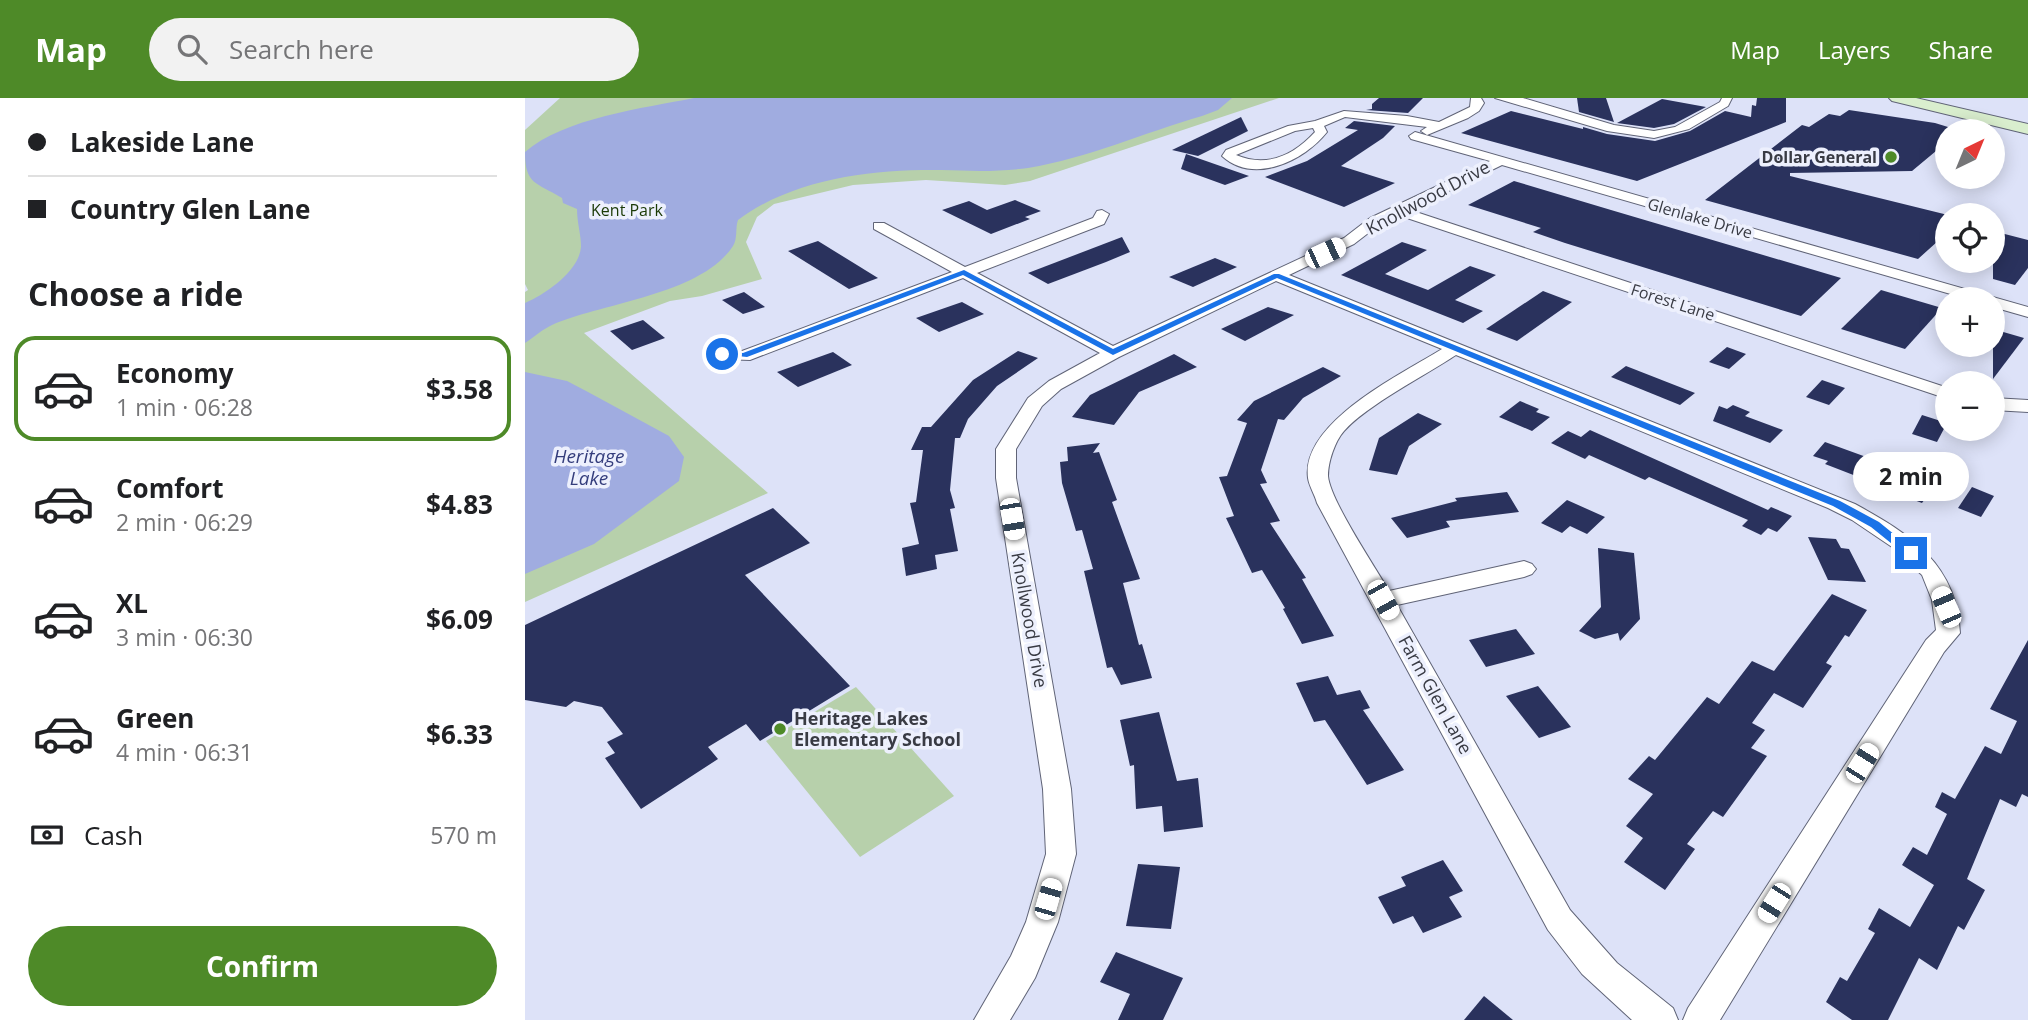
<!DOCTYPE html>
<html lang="en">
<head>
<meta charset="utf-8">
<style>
  :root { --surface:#fff; --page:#f2f2f2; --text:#202124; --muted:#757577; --line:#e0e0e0; --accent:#4e8a28 }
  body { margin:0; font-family:"Open Sans",sans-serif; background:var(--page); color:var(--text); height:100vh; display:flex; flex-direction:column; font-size:26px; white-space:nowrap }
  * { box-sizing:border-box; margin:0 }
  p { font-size:23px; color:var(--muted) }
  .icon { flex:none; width:38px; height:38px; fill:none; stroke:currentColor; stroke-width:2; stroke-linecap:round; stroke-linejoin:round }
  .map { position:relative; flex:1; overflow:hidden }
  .side { display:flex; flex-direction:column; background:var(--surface); width:525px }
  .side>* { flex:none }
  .top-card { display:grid; align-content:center; height:154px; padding:0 28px; background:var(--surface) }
  .needle { width:46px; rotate:43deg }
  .tools { position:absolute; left:1410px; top:21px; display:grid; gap:14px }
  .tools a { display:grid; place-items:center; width:70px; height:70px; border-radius:50%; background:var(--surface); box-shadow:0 4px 18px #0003; font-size:35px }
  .end { position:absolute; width:32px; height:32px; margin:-16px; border:9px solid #1a73e8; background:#fff; box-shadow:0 0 0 4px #fff }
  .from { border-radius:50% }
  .bubble { position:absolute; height:49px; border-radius:24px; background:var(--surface); box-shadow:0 4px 18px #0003; font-size:23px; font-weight:700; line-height:49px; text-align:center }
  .car { position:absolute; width:21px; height:42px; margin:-21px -10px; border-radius:9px; box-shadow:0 0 5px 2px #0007; background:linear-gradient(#fff 24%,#345 0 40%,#fff 0 76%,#345 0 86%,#fff 0) }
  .top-card b { display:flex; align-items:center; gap:24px; height:66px; font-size:26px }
  .top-card b+b { border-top:2px solid var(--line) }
  .top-card i { width:18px; height:18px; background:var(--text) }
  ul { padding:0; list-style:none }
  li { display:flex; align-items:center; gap:21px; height:105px; margin:0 14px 10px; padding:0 14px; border:4px solid transparent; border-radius:21px }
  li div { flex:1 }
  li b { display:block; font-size:26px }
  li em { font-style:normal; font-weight:700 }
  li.active { border-color:var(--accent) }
  li>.icon { width:63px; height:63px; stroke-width:1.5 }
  h2 { padding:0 28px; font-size:32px; line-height:84px }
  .pay { display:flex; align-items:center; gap:18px; height:77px; padding:0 28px; font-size:26px }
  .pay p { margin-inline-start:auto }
  .cta { display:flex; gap:14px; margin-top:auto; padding:14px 28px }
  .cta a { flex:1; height:80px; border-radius:42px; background:var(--accent); color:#fff; font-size:28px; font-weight:700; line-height:80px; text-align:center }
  header { display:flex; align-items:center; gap:42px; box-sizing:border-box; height:98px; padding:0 35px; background:var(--accent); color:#fff }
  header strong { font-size:33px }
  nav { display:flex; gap:38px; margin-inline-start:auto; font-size:24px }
  .search { width:490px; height:63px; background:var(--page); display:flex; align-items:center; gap:18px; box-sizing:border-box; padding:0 24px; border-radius:38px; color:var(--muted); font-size:26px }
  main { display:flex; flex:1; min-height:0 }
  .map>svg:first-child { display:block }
  .green { fill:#b7d0ab }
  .water { fill:#a0ace0 }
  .building { fill:#2a325d }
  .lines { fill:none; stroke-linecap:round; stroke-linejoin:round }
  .minor-casing { stroke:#606477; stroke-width:2 }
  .secondary-casing { stroke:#606477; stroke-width:2 }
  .minor { fill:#fff; fill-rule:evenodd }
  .secondary { fill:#d9eece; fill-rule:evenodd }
  .route { fill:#1a73e8 }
  .poi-dot { fill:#4e8a28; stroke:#edf0fd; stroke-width:2.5 }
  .labels { text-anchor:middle; stroke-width:7; stroke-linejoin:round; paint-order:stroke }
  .far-poi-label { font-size:16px; font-weight:bold; fill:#393b44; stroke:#edf0fd; text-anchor:end }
  .far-park-label { font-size:16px; fill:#1b3a06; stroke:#edf0fd }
  .far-street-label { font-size:16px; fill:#393b44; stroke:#edf0fd }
  .street-label { font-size:18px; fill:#393b44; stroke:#edf0fd }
  .poi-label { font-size:18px; font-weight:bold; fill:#393b44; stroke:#edf0fd; text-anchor:start }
  .water-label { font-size:19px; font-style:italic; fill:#343d7c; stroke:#edf0fd }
</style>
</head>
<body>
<header>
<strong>Map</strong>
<div class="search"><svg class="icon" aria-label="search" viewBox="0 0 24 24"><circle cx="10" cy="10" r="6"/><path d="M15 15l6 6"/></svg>Search here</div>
<nav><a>Map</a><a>Layers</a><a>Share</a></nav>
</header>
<main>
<section class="side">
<div class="top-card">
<b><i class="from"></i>Lakeside Lane</b>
<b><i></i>Country Glen Lane</b>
</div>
<h2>Choose a ride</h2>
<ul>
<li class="active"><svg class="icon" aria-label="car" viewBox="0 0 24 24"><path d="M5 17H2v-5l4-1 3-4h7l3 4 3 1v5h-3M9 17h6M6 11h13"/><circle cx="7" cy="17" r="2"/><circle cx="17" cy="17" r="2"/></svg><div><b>Economy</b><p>1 min · 06:28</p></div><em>$3.58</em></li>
<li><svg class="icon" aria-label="car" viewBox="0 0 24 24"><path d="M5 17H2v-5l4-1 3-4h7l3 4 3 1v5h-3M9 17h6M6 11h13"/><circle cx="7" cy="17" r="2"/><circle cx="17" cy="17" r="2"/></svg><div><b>Comfort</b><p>2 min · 06:29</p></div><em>$4.83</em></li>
<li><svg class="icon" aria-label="car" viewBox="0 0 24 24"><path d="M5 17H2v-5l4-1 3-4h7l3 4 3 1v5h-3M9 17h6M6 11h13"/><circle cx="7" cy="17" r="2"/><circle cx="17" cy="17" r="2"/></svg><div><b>XL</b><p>3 min · 06:30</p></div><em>$6.09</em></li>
<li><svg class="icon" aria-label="car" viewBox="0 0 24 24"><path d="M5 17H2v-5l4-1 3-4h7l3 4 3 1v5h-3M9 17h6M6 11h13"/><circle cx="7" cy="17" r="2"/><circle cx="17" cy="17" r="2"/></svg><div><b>Green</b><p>4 min · 06:31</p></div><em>$6.33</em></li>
</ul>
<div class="pay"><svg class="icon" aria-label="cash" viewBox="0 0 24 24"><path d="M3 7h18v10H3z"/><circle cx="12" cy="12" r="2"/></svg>Cash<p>570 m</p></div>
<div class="cta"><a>Confirm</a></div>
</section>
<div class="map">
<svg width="1503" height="922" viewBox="0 0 1503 922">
  <rect width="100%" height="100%" fill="#dde2f8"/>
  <g class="green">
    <polygon points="35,0 754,0 505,83 480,87 401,82 328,87 249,106 232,119 221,144 237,181 177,198 145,203 59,235 243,395 0,504 0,194 3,192 0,186 0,32"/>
    <polygon points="331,589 429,698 335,759 241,643"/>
  </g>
  <g class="water">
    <path d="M169 0H707L693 12 677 18C618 35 563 60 503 70 473 74 446 73 417 72 349 71 269 80 213 122 210 130 213 140 208 148 176 197 76 205 27 227 18 231 9 239 0 245V205C21 196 54 173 56 149 56 136 52 125 52 111L38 105 37 100C11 84 0 87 0 54 39 20 119 10 169 0Z"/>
    <polygon points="0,274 42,283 63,294 144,338 159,359 154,383 69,446 0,476"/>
  </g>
  <g class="building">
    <polygon points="854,0 898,0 883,15 841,12 847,11 847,6"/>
    <polygon points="1052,0 1081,0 1089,24 1054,14"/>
    <polygon points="1232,0 1261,0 1261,24 1112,83 936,35 986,13 1058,31 1058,29 1082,36 1130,43 1165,33 1200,13 1226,19 1227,7 1231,8"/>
    <polygon points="1137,1 1181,9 1149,26 1129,30 1092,25"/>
    <polygon points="1324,12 1410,25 1423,29 1423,43 1387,73 1265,75 1265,78 1423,117 1423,134 1393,161 1180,102 1277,27 1284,29 1304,16 1315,18"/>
    <polygon points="716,19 723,33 673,58 647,52"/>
    <polygon points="829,23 870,28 858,40 816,68 870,85 819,109 740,79 782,63 833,32 820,30"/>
    <polygon points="661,56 724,78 700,87 656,71"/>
    <polygon points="989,83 1086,112 1316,180 1276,218 1040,145 1008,134 1016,130 943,107"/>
    <polygon points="490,102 516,113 500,119 505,121 466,136 417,112 444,103 462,112"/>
    <polygon points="1468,133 1503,142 1503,170 1490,187 1468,181"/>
    <polygon points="597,139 605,154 581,164 523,186 503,175"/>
    <polygon points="293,143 353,180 324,191 263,153"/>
    <polygon points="877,144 902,152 860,176 903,192 945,168 971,177 930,202 958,213 938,225 816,177"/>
    <polygon points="690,160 712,169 668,189 644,179"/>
    <polygon points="1356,192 1417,210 1380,251 1316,231"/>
    <polygon points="1018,193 1047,204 992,243 961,231"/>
    <polygon points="219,194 240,209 218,216 197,202"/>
    <polygon points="437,204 459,216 414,234 391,220"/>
    <polygon points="743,209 769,217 720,243 696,231"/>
    <polygon points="118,222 140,240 107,252 85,233"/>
    <polygon points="1468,231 1499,240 1468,281"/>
    <polygon points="1202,249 1221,256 1204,271 1184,264"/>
    <polygon points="493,253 513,260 472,288 443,321 435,340 430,340 425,392 430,410 425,411 433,453 410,457 412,471 381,478 377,450 394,446 385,405 391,404 398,352 386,352 397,329 406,329 448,282"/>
    <polygon points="308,254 327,267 273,289 252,274"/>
    <polygon points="649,256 672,269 614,294 589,327 547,319 565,297"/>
    <polygon points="1101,268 1170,295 1155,307 1086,279"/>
    <polygon points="798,269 816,278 778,300 759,322 753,321 736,372 742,385 735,386 755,423 745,425 781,480 777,481 809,538 777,546 758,511 760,510 737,472 727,475 701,420 709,418 694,379 702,378 722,325 712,322 729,303"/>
    <polygon points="1297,282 1320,290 1304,307 1281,299"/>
    <polygon points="995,303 1014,311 1011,314 1025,319 1007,333 974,319"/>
    <polygon points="1208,307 1225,314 1220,318 1258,332 1245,345 1188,323 1194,308 1202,311"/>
    <polygon points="893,315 917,326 884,348 872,377 844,372 854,340"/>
    <polygon points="1397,317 1422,325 1412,344 1387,336"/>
    <polygon points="1065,332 1243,412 1246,409 1267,418 1252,434 1243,430 1236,437 1217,428 1223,422 1124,379 1120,382 1064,357 1060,361 1026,345 1043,333 1056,339"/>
    <polygon points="1300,344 1344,360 1331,378 1300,366 1303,363 1288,358"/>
    <polygon points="575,345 568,355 574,354 592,402 587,404 615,481 598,485 614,547 617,546 627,580 596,587 587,569 582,570 559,473 568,471 557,432 551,433 537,385 535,364 543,363 542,349"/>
    <polygon points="1359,373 1407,391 1397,405 1349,387"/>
    <polygon points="1447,389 1469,398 1456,419 1433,410"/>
    <polygon points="982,394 994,414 921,423 925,429 882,440 866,420 932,403 930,400"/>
    <polygon points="1042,402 1080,419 1062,436 1045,428 1037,435 1016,425"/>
    <polygon points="248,410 285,445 220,477 325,588 235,643 221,626 183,649 193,661 116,711 80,660 90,655 82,644 98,636 77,609 49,603 41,609 0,602 0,527"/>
    <polygon points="1283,439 1311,441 1316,450 1324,451 1341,484 1303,482"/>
    <polygon points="1073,450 1109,455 1115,521 1095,543 1093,535 1070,541 1054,533 1076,509"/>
    <polygon points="1307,496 1342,512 1324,539 1320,537 1301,565 1307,568 1278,610 1249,595 1227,625 1240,632 1226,650 1242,658 1198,719 1188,713 1162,746 1170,751 1140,792 1099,764 1118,740 1101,728 1128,696 1103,681 1124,658 1130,662 1182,599 1194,606 1227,563 1249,573"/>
    <polygon points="991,531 1010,556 961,569 944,542"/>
    <polygon points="1503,542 1503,699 1497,696 1491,709 1475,701 1442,781 1460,792 1439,832 1433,828 1412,872 1394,860 1363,922 1327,922 1301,904 1315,879 1322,883 1350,835 1343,831 1354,810 1385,829 1409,787 1377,767 1388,749 1402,757 1422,716 1410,709 1417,694 1430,701 1460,648 1476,656 1492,623 1465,611"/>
    <polygon points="803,578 812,597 835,592 845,610 838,612 879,672 842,687 800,622 789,624 771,585"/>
    <polygon points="1013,588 1046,629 1014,640 981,598"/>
    <polygon points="634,614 652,683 673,680 678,729 639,734 637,708 611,711 609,667 605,668 595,622"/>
    <polygon points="918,762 938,793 924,799 937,819 898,835 888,818 868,826 853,799 881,788 876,779"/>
    <polygon points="613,766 655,769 646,831 601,828"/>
    <polygon points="591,854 658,880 638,922 593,922 605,896 575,884"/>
    <polygon points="959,898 988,922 939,922"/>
  </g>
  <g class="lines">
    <g class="minor-casing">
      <g id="minor">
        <path d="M946 0H956L959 5 954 13 943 20 902 37 896 33 902 29 820 19 799 28 802 34C779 63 729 87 697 58L701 52 763 28 790 23 819 13 882 18 914 24 945 9ZM788 30 790 34C769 57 742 70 711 57L770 33Z"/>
        <polygon points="970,0 998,0 1089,27 1129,33 1150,29 1195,4 1197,0 1207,0 1203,8 1164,31 1129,40 1082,33"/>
        <path d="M890 34 1503 209V219L1468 209V201H1443L977 67 885 112 1423 290V301L873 117 855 126 829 146 764 177 1330 406C1385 436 1432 466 1435 535L1419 554 1195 922H1158L1163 910 1401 542 1411 532 1407 502 1397 477 1367 449 1327 422 1303 410 931 257C901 277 842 307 819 333 810 343 803 364 803 378 805 402 850 469 864 493L999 463 1007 466 1011 471 1007 476 999 479 872 507 1045 812 1092 865 1148 910 1153 922H1107L1057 876 1023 832 792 405C790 397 784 388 783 380 776 324 877 276 917 251L751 183 594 259 536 291 517 308 491 351V380L546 691 551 756 533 824 510 880 485 922H449L486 858 501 824 521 756 518 691 471 380V351L503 300 524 283 575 255 438 180 225 262 197 261 188 256 197 251 217 253 427 174 349 131V125H359L440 169 568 120 572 113 577 112 584 116 579 126 452 175 588 248 819 140 845 120 965 63 886 41 884 38Z"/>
        <polygon points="1468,300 1503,302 1503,314 1468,312"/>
      </g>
    </g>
    <g class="secondary-casing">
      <polygon id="secondary" points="1364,0 1391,0 1503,26 1503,36 1367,3"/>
    </g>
    <use href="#minor" class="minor"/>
    <use href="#secondary" class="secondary"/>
  </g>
  <polygon class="route" points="439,172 588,251 749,176 754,176 1315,403 1354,424 1392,455 1382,458 1346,429 1308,408 752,180 588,257 438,177 222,259 193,256 197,253 218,255"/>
  <g class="poi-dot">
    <circle cx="1366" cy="59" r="7"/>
    <circle cx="255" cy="631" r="7"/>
  </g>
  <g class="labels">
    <g class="far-poi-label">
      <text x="1352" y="65">Dollar General</text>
    </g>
    <g class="far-park-label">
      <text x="102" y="118">Kent Park</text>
    </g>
    <g class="far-street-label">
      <text transform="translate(1175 120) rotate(16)" y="6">Glenlake Drive</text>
      <text transform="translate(1148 204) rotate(18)" y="6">Forest Lane</text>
    </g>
    <g class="street-label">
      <text transform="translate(903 100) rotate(-28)" y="6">Knollwood Drive</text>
      <text transform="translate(504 522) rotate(80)" y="6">Knollwood Drive</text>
      <text transform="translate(910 597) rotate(61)" y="6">Farm Glen Lane</text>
    </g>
    <g class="poi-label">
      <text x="269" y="627">Heritage Lakes<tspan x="269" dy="21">Elementary School</tspan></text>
    </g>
    <g class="water-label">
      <text x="64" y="365">Heritage<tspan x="64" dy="22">Lake</tspan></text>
    </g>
  </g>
</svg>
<div class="tools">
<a><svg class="needle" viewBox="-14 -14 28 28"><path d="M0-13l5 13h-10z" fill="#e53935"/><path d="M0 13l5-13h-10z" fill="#757577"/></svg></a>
<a><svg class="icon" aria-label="locate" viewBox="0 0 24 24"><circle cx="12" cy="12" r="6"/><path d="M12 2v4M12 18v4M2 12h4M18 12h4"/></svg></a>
<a>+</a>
<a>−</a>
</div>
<i class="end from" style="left:197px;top:256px"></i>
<i class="end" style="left:1386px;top:455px"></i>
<div class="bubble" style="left:1328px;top:354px;width:116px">2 min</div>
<i class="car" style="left:800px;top:155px;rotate:65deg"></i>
<i class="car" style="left:487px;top:421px;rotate:170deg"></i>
<i class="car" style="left:858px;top:502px;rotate:151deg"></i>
<i class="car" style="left:1421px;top:509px;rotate:337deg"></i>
<i class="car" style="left:1337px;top:665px;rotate:32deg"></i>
<i class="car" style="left:523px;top:801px;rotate:16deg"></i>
<i class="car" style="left:1249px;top:805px;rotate:212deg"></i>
</div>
</main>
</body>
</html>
